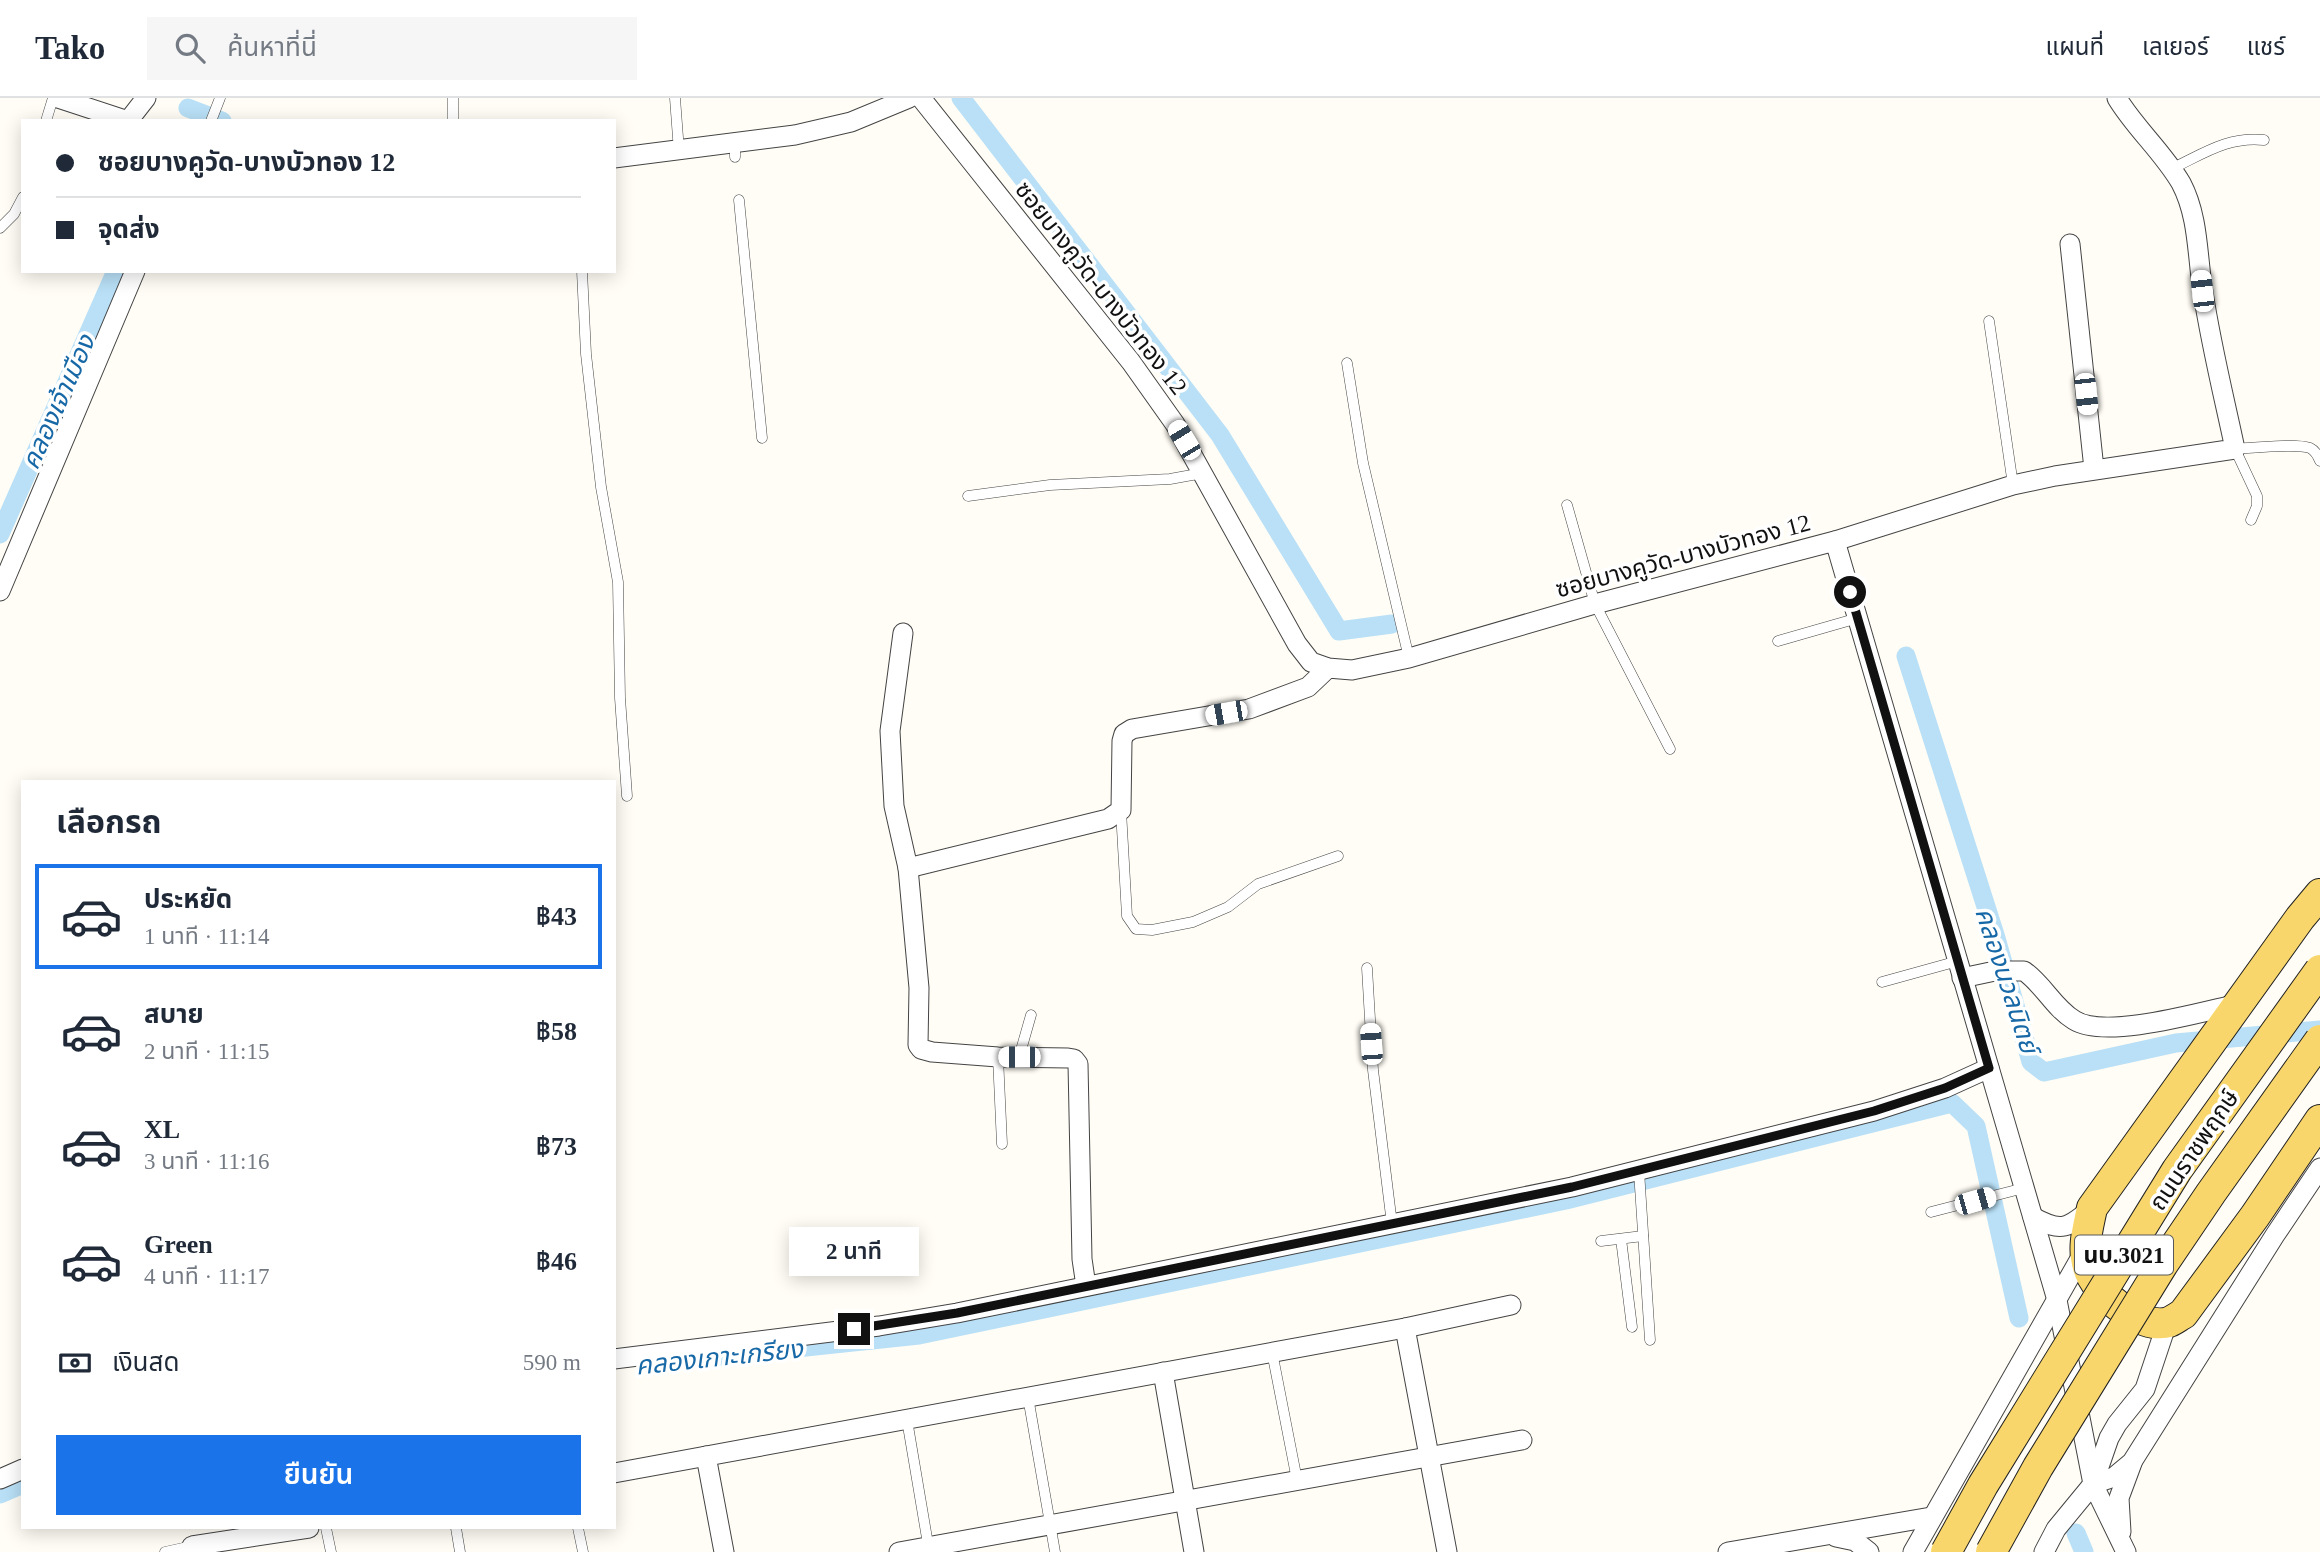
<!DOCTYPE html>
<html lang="th">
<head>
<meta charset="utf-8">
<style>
  :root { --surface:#fff; --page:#f6f6f7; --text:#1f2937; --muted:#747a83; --line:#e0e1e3; --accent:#1a73e8 }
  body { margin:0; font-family:"Times New Roman","Noto Sans Thai",serif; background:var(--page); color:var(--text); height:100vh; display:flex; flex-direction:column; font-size:26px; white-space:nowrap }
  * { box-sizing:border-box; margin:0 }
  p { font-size:23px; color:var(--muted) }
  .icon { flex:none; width:38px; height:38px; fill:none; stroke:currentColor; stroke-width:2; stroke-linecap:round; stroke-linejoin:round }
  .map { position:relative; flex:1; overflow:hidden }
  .details { position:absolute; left:21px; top:682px; width:595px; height:749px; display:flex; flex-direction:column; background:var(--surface); border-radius:0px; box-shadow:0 4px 18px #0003 }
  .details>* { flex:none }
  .guide { position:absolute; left:21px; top:21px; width:595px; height:154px; border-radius:0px; box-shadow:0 4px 18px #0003; display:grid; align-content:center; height:154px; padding:0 35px; background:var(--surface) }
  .end { position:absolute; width:32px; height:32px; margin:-16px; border:9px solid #111; background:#fff; box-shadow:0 0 0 4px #fff }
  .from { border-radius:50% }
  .bubble { position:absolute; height:49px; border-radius:0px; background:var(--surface); box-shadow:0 4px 18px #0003; font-size:23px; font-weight:600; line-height:49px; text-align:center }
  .car { position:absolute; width:21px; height:42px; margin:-21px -10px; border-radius:9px; box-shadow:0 0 5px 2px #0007; background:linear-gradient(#fff 24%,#345 0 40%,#fff 0 76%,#345 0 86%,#fff 0) }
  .guide b { display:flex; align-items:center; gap:24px; height:66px; font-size:26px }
  .guide b+b { border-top:2px solid var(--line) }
  .guide i { width:18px; height:18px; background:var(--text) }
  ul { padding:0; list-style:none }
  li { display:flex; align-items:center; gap:21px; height:105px; margin:0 14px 10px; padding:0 21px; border:4px solid transparent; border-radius:0px }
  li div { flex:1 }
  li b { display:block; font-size:26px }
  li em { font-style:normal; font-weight:600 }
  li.selected { border-color:var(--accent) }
  li>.icon { width:63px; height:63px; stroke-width:1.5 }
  h2 { padding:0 35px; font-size:32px; line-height:84px }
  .pay { display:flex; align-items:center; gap:18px; height:77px; padding:0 35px; font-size:26px }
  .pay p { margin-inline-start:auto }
  .button { display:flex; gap:14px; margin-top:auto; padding:14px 35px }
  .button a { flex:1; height:80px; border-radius:0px; background:var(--accent); color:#fff; font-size:28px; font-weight:600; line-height:80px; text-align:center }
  header { display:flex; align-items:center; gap:42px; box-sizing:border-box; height:98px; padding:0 35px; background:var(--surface); border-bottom:2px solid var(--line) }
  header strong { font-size:33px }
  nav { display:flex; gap:38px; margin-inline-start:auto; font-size:24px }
  .search { width:490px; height:63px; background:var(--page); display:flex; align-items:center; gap:18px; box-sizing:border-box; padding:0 24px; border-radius:0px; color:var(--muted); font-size:26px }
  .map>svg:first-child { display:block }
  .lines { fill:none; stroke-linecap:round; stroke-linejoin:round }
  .canal { stroke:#b9e0f7; stroke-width:19 }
  .lane-casing { stroke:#444; stroke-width:11 }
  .street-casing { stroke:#444; stroke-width:21 }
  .primary-casing { stroke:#222; stroke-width:32 }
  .lane { stroke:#fff; stroke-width:10 }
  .street { stroke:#fff; stroke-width:19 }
  .primary { stroke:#f9d66b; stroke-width:30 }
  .primary-bridge-casing { stroke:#222; stroke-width:32; stroke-linecap:butt }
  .primary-bridge { stroke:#f9d66b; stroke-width:30 }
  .route { stroke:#111; stroke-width:9 }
  .labels { text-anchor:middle; stroke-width:7; stroke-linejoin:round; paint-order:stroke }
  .shield { fill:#fff; stroke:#585858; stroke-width:2 }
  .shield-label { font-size:23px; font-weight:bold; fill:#111 }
  .street-label { font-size:24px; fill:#111; stroke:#fff }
  .water-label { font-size:26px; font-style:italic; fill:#1768a6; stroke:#fff }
</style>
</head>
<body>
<header>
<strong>Tako</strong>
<div class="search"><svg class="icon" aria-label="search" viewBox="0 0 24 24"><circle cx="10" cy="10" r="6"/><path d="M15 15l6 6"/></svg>ค้นหาที่นี่</div>
<nav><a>แผนที่</a><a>เลเยอร์</a><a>แชร์</a></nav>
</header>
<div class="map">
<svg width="2320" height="1454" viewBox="0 0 2320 1454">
  <rect width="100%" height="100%" fill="#fffdf5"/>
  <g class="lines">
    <g class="canal">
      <polyline points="961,0 1220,337 1339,533 1392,526"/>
      <polyline points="188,10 222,23"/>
      <polyline points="0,436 116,173"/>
      <polyline points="1906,558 1996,840 2031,964 2044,974 2176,945 2320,932"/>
      <polyline points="692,1261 919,1237 1566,1102 1952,1005 1976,1028 2019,1220"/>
      <polyline points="0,1396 23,1386"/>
      <polyline points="2076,1435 2084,1454"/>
    </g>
    <g class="lane-casing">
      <g id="lane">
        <polyline points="453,0 453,23"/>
        <polyline points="675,0 679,53"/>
        <polyline points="46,23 53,0"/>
        <polyline points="211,23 220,0"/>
        <polyline points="735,44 735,59"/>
        <path d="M2171 71C2203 56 2228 38 2264 42"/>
        <polyline points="739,102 762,340"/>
        <polyline points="0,130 14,116 23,99"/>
        <polyline points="582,173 586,256 601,389 618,484 620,600 627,698"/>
        <polyline points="1989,223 2013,387"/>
        <polyline points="1347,265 1363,365 1409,560"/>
        <polyline points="968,398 1050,387 1170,381 1203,375"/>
        <polyline points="1567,407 1595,506 1670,651"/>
        <path d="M2251 422 2257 408V398L2235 351C2252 350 2296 345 2310 350 2316 353 2318 358 2320 363"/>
        <polyline points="1778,543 1858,520"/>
        <polyline points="1121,713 1127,818 1136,831 1152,832 1193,824 1228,809 1258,786 1338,758"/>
        <polyline points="1367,870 1373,972 1392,1126"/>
        <polyline points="1882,884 1958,863"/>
        <polyline points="998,959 1002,1046"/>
        <polyline points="1019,959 1031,917"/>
        <polyline points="1639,1073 1650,1242"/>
        <polyline points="1931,1114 2024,1090"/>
        <polyline points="1621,1141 1632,1229"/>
        <polyline points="1601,1143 1643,1138"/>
        <polyline points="1272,1254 1297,1382"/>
        <polyline points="1028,1299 1055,1454"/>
        <polyline points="907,1322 929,1452"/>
        <polyline points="326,1430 331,1454"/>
        <polyline points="456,1430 460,1454"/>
        <polyline points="578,1430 583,1454"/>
        <polyline points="165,1454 192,1448"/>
      </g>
    </g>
    <g class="street-casing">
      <g id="street">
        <polyline points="58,0 128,23 146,0"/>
        <polyline points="921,0 1131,264 1175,326 1297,546 1311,564 1328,570 1352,572 1409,560 1595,506 1835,443 2057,1202 2093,1386 2126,1454"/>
        <polyline points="614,60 795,37 851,24 909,0"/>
        <polyline points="2070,146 2094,371"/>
        <path d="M1835 443 2013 387 2055 378 2235 351C2224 299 2211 247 2203 194 2197 158 2199 119 2181 85 2163 54 2135 30 2117 0"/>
        <polyline points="0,493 135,173"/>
        <polyline points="903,535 890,633 894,708 908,770 919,890 918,947 921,951 932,954 998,959 1068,960 1074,961 1078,966 1082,1161 1086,1188"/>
        <polyline points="908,770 1108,721 1121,712 1122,643 1124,636 1132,631 1249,611 1308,589 1328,570"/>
        <path d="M1962 880 1995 873H2024C2043 886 2054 910 2074 922 2105 942 2201 914 2238 906"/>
        <path d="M2033 1119C2062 1135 2068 1130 2092 1110"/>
        <polyline points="1405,1230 1447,1454"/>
        <polyline points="614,1261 879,1228 957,1215 1572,1089 1874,1013 1945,990 1989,970"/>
        <polyline points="1163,1274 1194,1454"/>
        <polyline points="706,1358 724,1454"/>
        <polyline points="614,1375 1405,1230 1511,1207"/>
        <polyline points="0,1381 23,1371"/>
        <polyline points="2093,1386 2114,1379 2132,1364 2275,1137 2320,1070"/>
        <polyline points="2121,1434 2119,1400 2132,1365"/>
        <polyline points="1836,1439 1855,1443 1869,1454"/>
        <polyline points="193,1454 192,1448 309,1430"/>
        <polyline points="899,1454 1522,1342"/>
        <polyline points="1728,1454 1931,1419"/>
        <polyline points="1913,1454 2085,1152"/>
        <polyline points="2044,1454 2056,1431 2093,1386 2109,1340 2117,1326 2145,1291 2167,1225"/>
      </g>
    </g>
    <g class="primary-casing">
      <path id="primary" d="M2320 796 2300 820 2092 1110C2088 1130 2082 1149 2088 1169 2095 1195 2141 1233 2169 1224 2174 1222 2179 1218 2183 1216L2255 1118 2320 1022"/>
    </g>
    <use href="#lane" class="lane"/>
    <use href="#street" class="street"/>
    <use href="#primary" class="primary"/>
    <g class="primary-bridge-casing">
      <g id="primary-bridge">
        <polyline points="1946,1454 1983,1387 2177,1072 2320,872"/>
        <polyline points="1991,1454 2038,1369 2163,1166 2211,1095 2320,942"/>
      </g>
    </g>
    <use href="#primary-bridge" class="primary-bridge"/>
  </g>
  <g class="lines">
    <polyline class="route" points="854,1231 957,1215 1572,1089 1874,1013 1945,990 1989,970 1850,494"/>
  </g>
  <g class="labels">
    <rect class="shield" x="2075" y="1137.5" width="98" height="39" rx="5"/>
    <g class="shield-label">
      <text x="2124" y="1165">นบ.3021</text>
    </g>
    <g class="street-label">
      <text transform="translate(1101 190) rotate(52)" y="8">ซอยบางคูวัด-บางบัวทอง 12</text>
      <text transform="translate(1683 458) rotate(-15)" y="8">ซอยบางคูวัด-บางบัวทอง 12</text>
      <text transform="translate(2194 1052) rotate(-56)" y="8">ถนนราชพฤกษ์</text>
    </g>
    <g class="water-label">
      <text transform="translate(58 304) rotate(-66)" y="9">คลองเจ้าเมือง</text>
      <text transform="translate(2007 882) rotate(72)" y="9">คลองนวลนิตย์</text>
      <text transform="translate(719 1259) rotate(-6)" y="9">คลองเกาะเกรียง</text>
    </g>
  </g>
</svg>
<i class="end from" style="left:1850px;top:494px"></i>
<i class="end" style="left:854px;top:1231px"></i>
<div class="bubble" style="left:789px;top:1129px;width:130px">2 นาที</div>
<i class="car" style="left:2202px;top:193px;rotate:354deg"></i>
<i class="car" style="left:2086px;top:296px;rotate:174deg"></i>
<i class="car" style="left:1184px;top:342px;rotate:329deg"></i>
<i class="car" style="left:1226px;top:615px;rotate:260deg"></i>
<i class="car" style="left:1371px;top:946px;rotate:356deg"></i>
<i class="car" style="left:1019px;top:959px;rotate:270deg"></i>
<i class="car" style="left:1975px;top:1103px;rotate:74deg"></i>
<div class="guide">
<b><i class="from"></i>ซอยบางคูวัด-บางบัวทอง 12</b>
<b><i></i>จุดส่ง</b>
</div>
<section class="details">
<h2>เลือกรถ</h2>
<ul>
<li class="selected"><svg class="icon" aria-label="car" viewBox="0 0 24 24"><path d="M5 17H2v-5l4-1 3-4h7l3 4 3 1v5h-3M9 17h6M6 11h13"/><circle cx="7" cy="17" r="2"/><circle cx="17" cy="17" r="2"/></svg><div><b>ประหยัด</b><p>1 นาที · 11:14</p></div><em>฿43</em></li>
<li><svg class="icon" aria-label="car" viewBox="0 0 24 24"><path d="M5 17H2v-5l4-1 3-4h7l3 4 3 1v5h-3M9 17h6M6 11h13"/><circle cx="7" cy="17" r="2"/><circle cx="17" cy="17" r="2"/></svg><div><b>สบาย</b><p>2 นาที · 11:15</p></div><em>฿58</em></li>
<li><svg class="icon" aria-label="car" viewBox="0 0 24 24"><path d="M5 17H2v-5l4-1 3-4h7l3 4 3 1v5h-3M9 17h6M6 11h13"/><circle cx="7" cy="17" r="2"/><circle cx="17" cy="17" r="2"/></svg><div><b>XL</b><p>3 นาที · 11:16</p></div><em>฿73</em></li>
<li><svg class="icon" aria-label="car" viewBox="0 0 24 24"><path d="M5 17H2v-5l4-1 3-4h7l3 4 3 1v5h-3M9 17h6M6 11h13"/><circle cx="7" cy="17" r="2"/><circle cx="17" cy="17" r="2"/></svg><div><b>Green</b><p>4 นาที · 11:17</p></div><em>฿46</em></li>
</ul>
<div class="pay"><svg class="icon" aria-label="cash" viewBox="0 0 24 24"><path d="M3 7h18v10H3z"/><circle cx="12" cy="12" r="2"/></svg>เงินสด<p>590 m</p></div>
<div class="button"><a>ยืนยัน</a></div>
</section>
</div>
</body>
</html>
